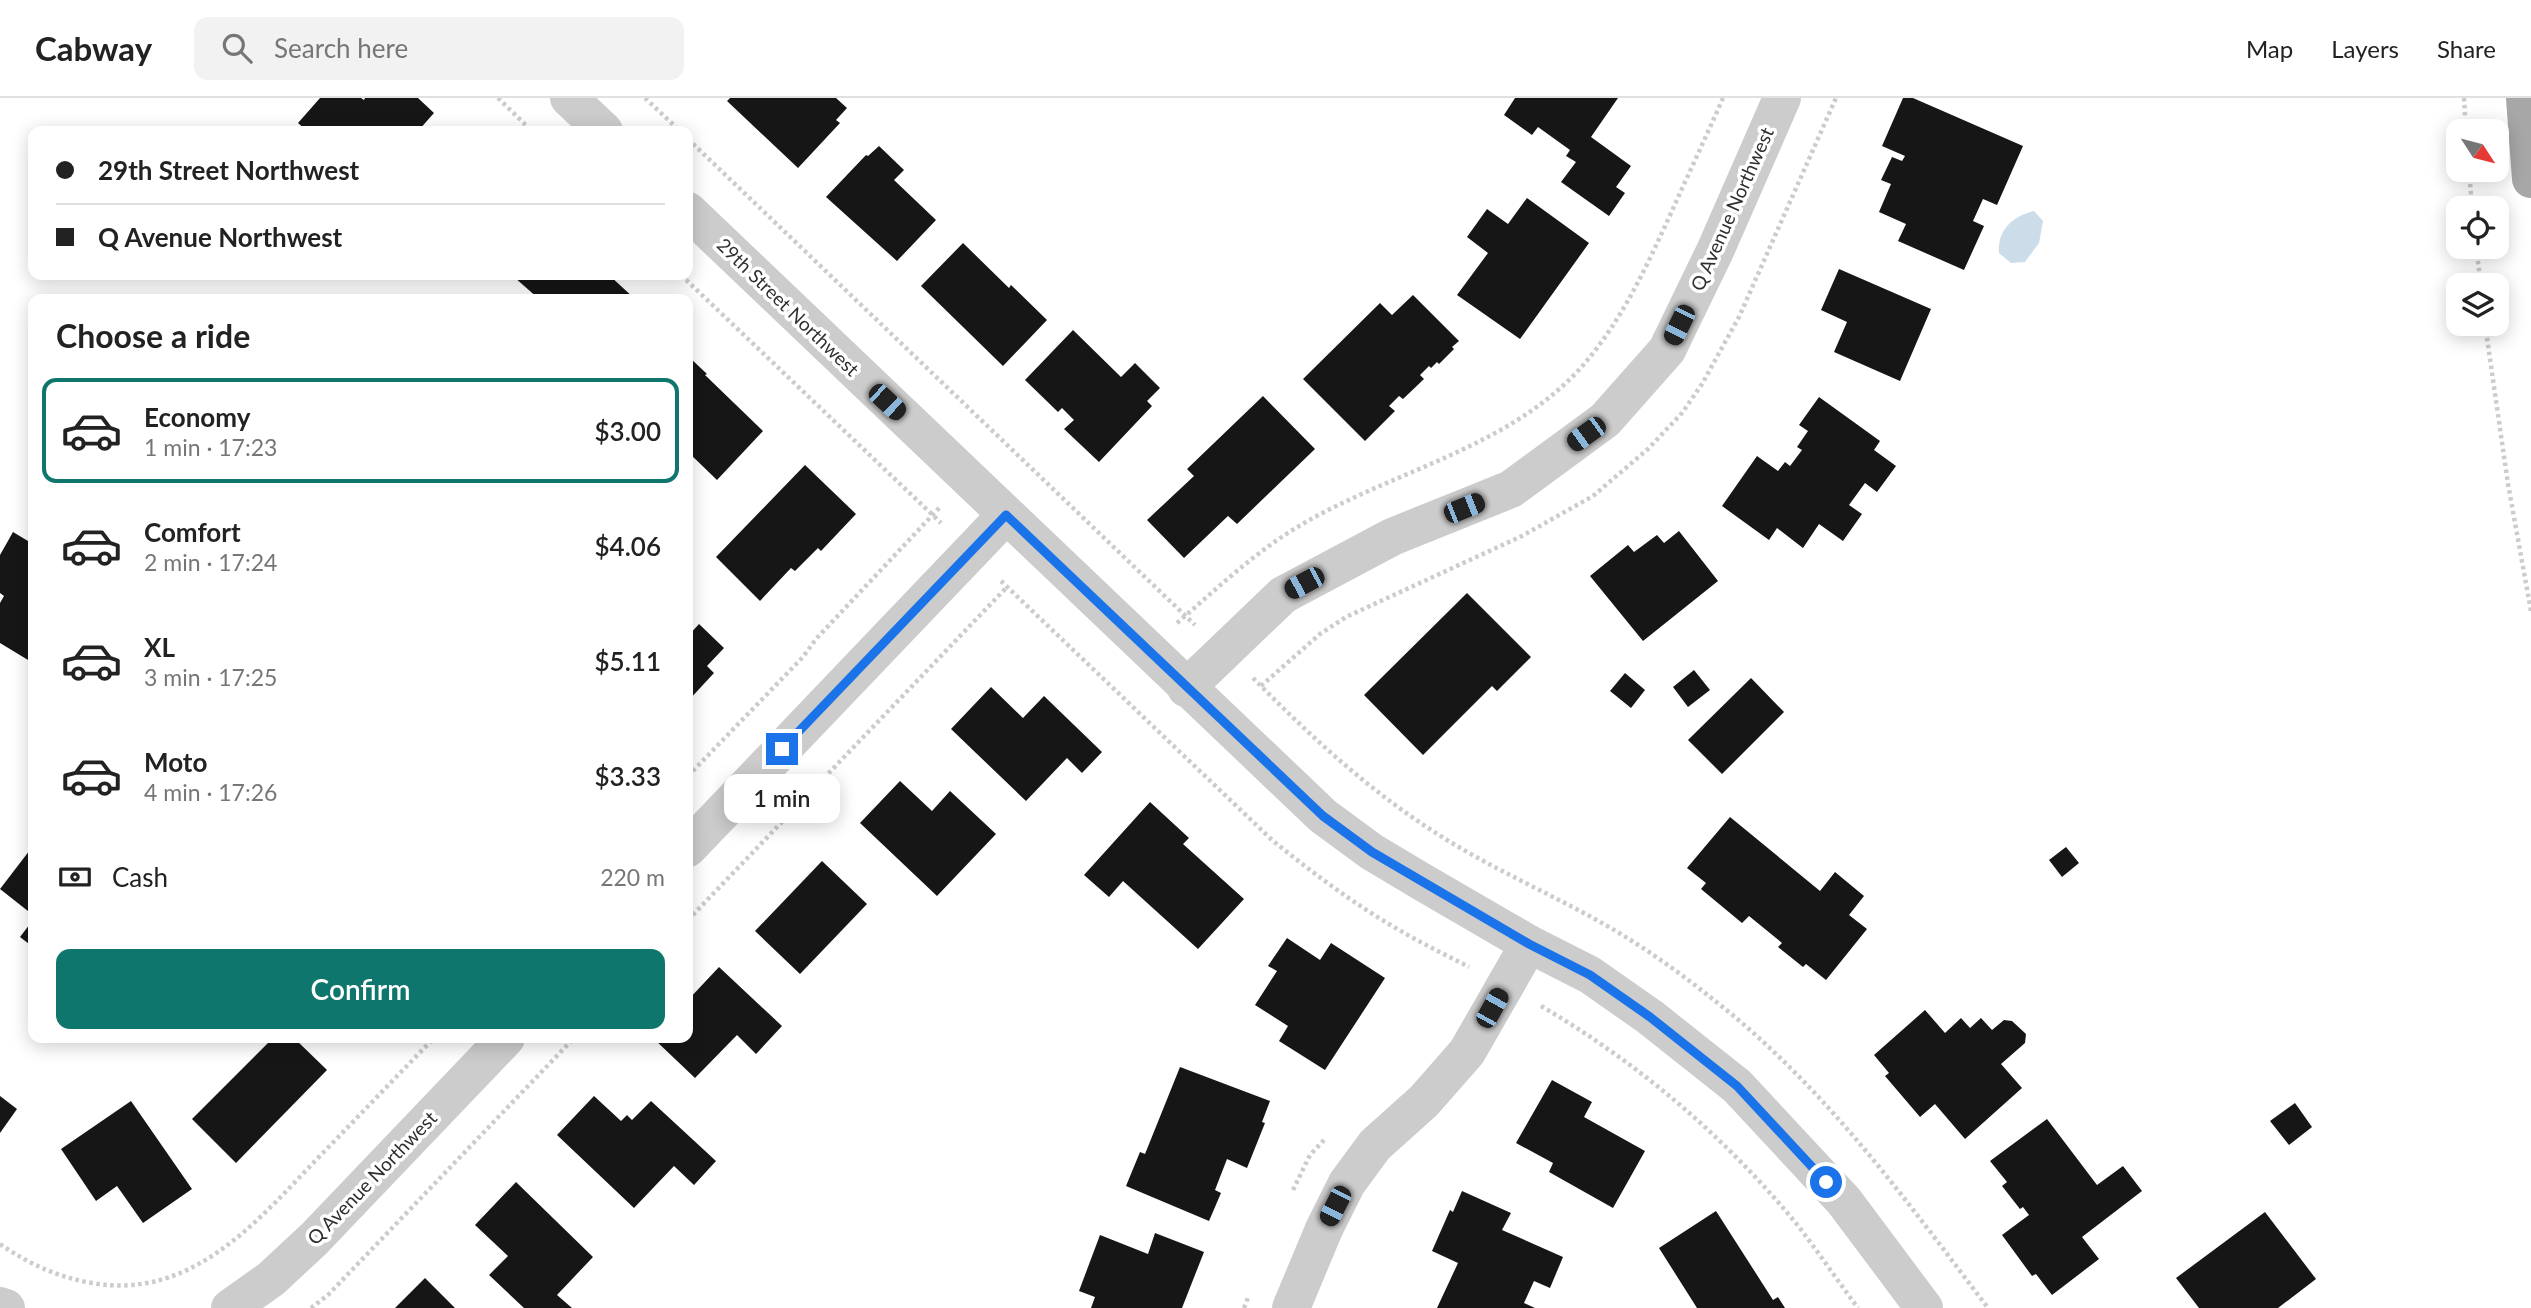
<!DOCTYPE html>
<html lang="en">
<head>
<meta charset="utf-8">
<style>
  :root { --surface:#fff; --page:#f2f2f2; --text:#222; --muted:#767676; --line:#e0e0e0; --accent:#0f766e }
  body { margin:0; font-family:Lato,sans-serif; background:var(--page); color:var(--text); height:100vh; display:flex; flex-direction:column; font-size:26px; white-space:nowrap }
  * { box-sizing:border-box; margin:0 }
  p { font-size:23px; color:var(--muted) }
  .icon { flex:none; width:38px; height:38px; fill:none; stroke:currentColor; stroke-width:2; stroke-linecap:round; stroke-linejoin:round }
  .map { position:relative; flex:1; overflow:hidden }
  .side { position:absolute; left:28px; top:196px; width:665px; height:749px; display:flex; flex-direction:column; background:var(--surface); border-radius:14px; box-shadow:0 4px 18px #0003 }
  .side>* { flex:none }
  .banner { position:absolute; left:28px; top:28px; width:665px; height:154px; border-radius:14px; box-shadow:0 4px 18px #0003; display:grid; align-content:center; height:154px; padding:0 28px; background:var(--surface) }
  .needle { width:46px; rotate:126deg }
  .fabs { position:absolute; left:2446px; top:21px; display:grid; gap:14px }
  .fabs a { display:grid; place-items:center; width:63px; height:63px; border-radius:14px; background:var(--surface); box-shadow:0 4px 18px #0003; font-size:35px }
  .end { position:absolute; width:32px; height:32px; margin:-16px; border:9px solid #1a73e8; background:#fff; box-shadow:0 0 0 4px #fff }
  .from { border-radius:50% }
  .bubble { position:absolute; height:49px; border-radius:14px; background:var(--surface); box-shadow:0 4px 18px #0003; font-size:23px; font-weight:600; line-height:49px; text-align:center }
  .car { position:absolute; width:21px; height:42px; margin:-21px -10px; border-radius:9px; box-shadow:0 0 5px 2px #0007; background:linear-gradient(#222 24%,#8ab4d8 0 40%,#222 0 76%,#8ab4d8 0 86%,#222 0) }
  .banner b { display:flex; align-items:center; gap:24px; height:66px; font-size:26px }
  .banner b+b { border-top:2px solid var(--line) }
  .banner i { width:18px; height:18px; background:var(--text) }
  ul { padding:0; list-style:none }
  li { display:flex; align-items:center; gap:21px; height:105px; margin:0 14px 10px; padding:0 14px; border:4px solid transparent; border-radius:14px }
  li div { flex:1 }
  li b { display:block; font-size:26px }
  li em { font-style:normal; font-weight:600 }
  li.on { border-color:var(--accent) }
  li>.icon { width:63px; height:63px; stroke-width:1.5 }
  h2 { padding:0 28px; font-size:32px; line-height:84px }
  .pay { display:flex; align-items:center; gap:18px; height:77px; padding:0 28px; font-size:26px }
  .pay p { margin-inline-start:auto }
  .primary-button { display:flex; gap:14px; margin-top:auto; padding:14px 28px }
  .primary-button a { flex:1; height:80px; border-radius:14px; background:var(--accent); color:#fff; font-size:28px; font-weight:600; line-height:80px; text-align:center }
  header { display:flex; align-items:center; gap:42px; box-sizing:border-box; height:98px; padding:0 35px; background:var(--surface); border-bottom:2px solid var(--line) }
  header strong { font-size:33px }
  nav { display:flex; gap:38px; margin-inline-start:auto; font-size:24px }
  .search { width:490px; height:63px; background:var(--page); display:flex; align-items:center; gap:18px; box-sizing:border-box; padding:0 24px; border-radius:14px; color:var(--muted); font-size:26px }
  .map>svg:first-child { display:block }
  .water { fill:#cddce9 }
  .building { fill:#161616 }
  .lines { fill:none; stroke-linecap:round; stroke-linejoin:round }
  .path { stroke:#ccc; stroke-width:4.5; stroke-dasharray:3.5 3.5; stroke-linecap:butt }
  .minor { stroke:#ccc; stroke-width:38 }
  .major { stroke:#a7a7a7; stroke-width:38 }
  .route { stroke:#1a73e8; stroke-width:9 }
  .labels { text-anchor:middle; stroke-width:7; stroke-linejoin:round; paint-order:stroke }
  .street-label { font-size:19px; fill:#2f2f2f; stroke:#fff }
</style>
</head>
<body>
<header>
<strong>Cabway</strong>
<div class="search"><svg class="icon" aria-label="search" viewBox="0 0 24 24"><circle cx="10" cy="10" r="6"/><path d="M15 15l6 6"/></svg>Search here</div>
<nav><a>Map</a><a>Layers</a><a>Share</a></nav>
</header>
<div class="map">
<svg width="2531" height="1210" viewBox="0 0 2531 1210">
  <rect width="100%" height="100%" fill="#fff"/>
  <path class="water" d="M2034 113 2043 123 2039 145 2025 164 2011 165 1999 155C1997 132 2013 118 2034 113Z"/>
  <g class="building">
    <polygon points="320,0 361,0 364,2 365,0 418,0 434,15 418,33 307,33 298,25"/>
    <polygon points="730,0 836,0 847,10 836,22 840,25 798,70 727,3"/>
    <polygon points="1515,0 1618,0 1591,39 1631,68 1616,89 1625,95 1609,118 1561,84 1576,64 1566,58 1570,52 1538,29 1532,37 1504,17"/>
    <polygon points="1903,0 1913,0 2023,48 1997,107 1983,101 1973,123 1984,128 1964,172 1898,143 1906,126 1879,114 1891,86 1881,82 1892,59 1902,63 1905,58 1882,48"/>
    <polygon points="879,48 904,72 894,82 936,122 897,163 826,99 866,57 868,58"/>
    <polygon points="1527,100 1589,145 1520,241 1457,197 1488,155 1467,139 1487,111 1508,126"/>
    <polygon points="963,145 1009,190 1011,187 1047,222 1003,268 921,188"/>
    <polygon points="1839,171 1931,211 1900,283 1834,254 1847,224 1821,212"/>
    <polygon points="516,177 609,177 635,201 539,201 514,179"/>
    <polygon points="1413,197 1459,243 1452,249 1454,251 1439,266 1437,264 1431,270 1429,268 1420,277 1424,281 1403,301 1399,298 1389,308 1395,313 1365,343 1303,281 1380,205 1392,217"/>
    <polygon points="1073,232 1121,279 1135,265 1160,290 1147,303 1152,308 1099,364 1064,331 1074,322 1062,310 1058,314 1025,282"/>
    <polygon points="688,258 707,276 705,277 763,333 717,382 688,354"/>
    <polygon points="1263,298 1315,351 1237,426 1228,418 1184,460 1147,422 1194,378 1187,371"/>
    <polygon points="1819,299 1880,343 1874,352 1896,368 1877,394 1865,385 1849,407 1862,416 1843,443 1819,426 1803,450 1777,430 1769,442 1722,408 1757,358 1778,373 1785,364 1790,368 1802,352 1797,349 1808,333 1799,327"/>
    <polygon points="805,367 856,416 821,453 818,450 795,473 791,470 760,503 716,459"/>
    <polygon points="1679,433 1718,483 1643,543 1590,478 1628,447 1634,454 1657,437 1664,445"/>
    <polygon points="13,434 33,446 33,565 0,545 0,505 4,498 0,495 0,457"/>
    <polygon points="1467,495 1531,559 1497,593 1492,588 1423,657 1364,597"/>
    <polygon points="699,526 724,550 707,568 714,575 688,603 688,538"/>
    <polygon points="1694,572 1710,592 1688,609 1673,589"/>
    <polygon points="1625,575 1645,592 1631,610 1610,593"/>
    <polygon points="1751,580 1784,614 1722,676 1688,642"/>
    <polygon points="991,589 1023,620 1044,598 1102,654 1082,675 1067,660 1026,703 951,631"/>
    <polygon points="900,683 932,713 950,693 996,736 937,798 860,725"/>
    <polygon points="1150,704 1189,740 1183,746 1244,801 1198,851 1123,783 1109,799 1084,777"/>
    <polygon points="1730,719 1820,793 1835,774 1864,798 1849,817 1867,831 1826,882 1806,866 1803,869 1778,849 1782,845 1749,818 1742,825 1701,791 1706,785 1687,770"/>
    <polygon points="33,748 33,817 0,791"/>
    <polygon points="2066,749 2079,765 2062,779 2049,762"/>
    <polygon points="822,763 867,806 800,876 755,833"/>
    <polygon points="33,822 33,849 20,839"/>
    <polygon points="1287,840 1320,862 1331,845 1385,880 1325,972 1279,943 1288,928 1255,907 1277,873 1268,868"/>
    <polygon points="719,869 782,928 756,956 737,937 695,980 653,940 688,940 688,902"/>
    <polygon points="1925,912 1945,935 1961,920 1970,930 1981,920 1992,932 2004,922 2012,923 2026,936 2025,945 2001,966 2022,990 1965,1041 1935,1006 1920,1019 1885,978 1889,975 1874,957"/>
    <polygon points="273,940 294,940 327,972 236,1065 192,1021"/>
    <polygon points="1180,969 1270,1003 1262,1024 1265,1025 1247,1070 1227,1061 1215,1092 1221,1095 1209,1123 1126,1088 1140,1054 1145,1056"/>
    <polygon points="1552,982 1592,1004 1584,1019 1645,1053 1613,1110 1549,1074 1553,1065 1516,1045"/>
    <polygon points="0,998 17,1011 0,1035"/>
    <polygon points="594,998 621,1023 627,1017 632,1022 651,1003 716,1063 694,1087 674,1068 634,1110 557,1037"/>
    <polygon points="131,1003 192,1091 143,1125 117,1088 96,1103 61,1051"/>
    <polygon points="2295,1005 2312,1029 2289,1047 2270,1023"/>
    <polygon points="2047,1021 2097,1087 2123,1068 2142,1093 2082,1139 2099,1161 2052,1197 2036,1176 2032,1178 2002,1137 2029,1117 2023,1109 2020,1111 2002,1088 2007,1084 1990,1063"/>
    <polygon points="516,1084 593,1159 557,1197 572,1210 524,1210 489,1177 508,1158 475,1127"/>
    <polygon points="1462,1093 1511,1115 1502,1132 1563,1159 1550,1190 1534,1183 1524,1205 1535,1210 1437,1210 1458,1165 1432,1153 1450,1112 1453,1114"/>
    <polygon points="1716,1113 1773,1202 1778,1199 1785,1210 1697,1210 1659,1150"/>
    <polygon points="2265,1114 2316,1181 2278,1210 2199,1210 2176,1180"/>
    <polygon points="1155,1135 1204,1154 1182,1210 1091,1210 1095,1199 1079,1193 1100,1137 1148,1156"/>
    <polygon points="425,1180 455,1210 395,1210"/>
  </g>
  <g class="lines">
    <g class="path">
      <polyline points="498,0 532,33"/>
      <polyline points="645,0 680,33"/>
      <polyline points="2464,0 2466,33"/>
      <polyline points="688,41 1195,527"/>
      <polyline points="2469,72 2472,110"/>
      <polyline points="2476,149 2481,187"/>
      <polyline points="681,177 941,425"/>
      <polyline points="2485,226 2508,386 2531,513"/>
      <path d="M1001 483 1272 742C1314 776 1358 809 1406 836 1427 848 1448 858 1469 869"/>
      <path d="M1177 525C1219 489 1258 451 1306 424 1395 373 1505 350 1577 274 1620 227 1645 172 1671 115 1688 77 1706 39 1723 0"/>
      <path d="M1253 580C1314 642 1377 700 1452 745 1508 779 1569 804 1624 838 1657 858 1689 882 1719 906 1826 991 1906 1102 1988 1210"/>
      <polyline points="1261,588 1320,536 1346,519 1522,438 1593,398 1648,351 1682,315 1702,286 1739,219 1836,0"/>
      <polyline points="688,678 803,559 816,541 941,408"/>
      <polyline points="688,822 1007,489"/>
      <path d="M1541 908C1638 965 1723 1037 1795 1124 1817 1152 1837 1182 1858 1210"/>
      <polyline points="1293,1092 1310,1057 1325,1041"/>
      <path d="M0 1146C29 1166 57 1179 92 1185 190 1202 254 1127 315 1063 355 1022 394 981 434 940"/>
      <polyline points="311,1210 328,1197 574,940"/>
      <polyline points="1244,1210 1249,1197"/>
    </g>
    <g class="minor">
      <polyline points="569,0 604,33"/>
      <polyline points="688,113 1323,718 1372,754 1424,785 1529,846 1590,877 1650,919 1737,988 1844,1103 1924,1210"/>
      <polyline points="1186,590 1283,497 1392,439 1511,391 1605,322 1667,252 1715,153 1782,0"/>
      <polyline points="688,750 1006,417"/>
      <polyline points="0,1208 6,1210"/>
      <polyline points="230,1210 271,1181 314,1141 506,940"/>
      <polyline points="1291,1210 1324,1131 1347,1085 1375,1047 1424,1003 1467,954 1529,846"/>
    </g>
    <polyline class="major" points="2525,0 2531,81"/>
  </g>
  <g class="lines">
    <polyline class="route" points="782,651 1006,417 1323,718 1372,754 1529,846 1590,877 1650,919 1737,988 1826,1084"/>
  </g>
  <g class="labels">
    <g class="street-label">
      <text transform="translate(1732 111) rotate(-66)" y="7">Q Avenue Northwest</text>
      <text transform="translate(788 209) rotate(44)" y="7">29th Street Northwest</text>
      <text transform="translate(372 1080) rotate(-46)" y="7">Q Avenue Northwest</text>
    </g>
  </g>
</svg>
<div class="fabs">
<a><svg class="needle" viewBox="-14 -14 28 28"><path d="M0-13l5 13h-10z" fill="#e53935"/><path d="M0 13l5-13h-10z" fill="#767676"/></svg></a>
<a><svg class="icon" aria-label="locate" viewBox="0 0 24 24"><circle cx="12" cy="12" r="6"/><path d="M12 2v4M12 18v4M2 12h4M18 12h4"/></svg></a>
<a><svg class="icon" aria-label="layers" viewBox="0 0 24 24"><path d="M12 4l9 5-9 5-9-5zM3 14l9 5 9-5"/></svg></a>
</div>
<i class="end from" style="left:1826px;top:1084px"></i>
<i class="end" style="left:782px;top:651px"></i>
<div class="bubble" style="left:724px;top:676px;width:116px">1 min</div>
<i class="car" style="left:1679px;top:227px;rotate:206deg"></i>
<i class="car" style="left:887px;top:304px;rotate:133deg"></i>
<i class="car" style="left:1586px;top:336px;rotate:234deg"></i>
<i class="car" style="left:1464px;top:410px;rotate:68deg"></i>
<i class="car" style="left:1304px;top:485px;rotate:242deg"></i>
<i class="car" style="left:1492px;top:910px;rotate:29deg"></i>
<i class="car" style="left:1335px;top:1108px;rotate:207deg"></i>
<div class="banner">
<b><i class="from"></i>29th Street Northwest</b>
<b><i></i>Q Avenue Northwest</b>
</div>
<section class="side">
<h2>Choose a ride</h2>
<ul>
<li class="on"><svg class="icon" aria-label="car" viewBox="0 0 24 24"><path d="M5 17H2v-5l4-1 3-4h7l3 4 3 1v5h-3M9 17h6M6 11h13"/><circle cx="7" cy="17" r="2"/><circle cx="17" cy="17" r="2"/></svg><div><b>Economy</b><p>1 min · 17:23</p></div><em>$3.00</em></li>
<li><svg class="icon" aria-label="car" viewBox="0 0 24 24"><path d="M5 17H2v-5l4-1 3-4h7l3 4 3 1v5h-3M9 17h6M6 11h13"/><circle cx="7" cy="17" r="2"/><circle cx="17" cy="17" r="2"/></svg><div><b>Comfort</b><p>2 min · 17:24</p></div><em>$4.06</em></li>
<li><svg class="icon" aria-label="car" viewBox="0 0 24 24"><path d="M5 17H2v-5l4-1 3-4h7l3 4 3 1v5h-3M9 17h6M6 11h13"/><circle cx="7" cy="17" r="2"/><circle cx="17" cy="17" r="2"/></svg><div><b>XL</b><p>3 min · 17:25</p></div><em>$5.11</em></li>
<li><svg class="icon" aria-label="car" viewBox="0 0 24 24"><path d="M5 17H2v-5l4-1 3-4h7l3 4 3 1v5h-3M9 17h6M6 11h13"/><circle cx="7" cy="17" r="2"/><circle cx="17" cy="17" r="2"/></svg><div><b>Moto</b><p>4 min · 17:26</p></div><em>$3.33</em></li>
</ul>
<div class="pay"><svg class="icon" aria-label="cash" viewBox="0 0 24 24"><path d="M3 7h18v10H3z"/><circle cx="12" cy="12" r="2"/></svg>Cash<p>220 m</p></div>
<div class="primary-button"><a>Confirm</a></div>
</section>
</div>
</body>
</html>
